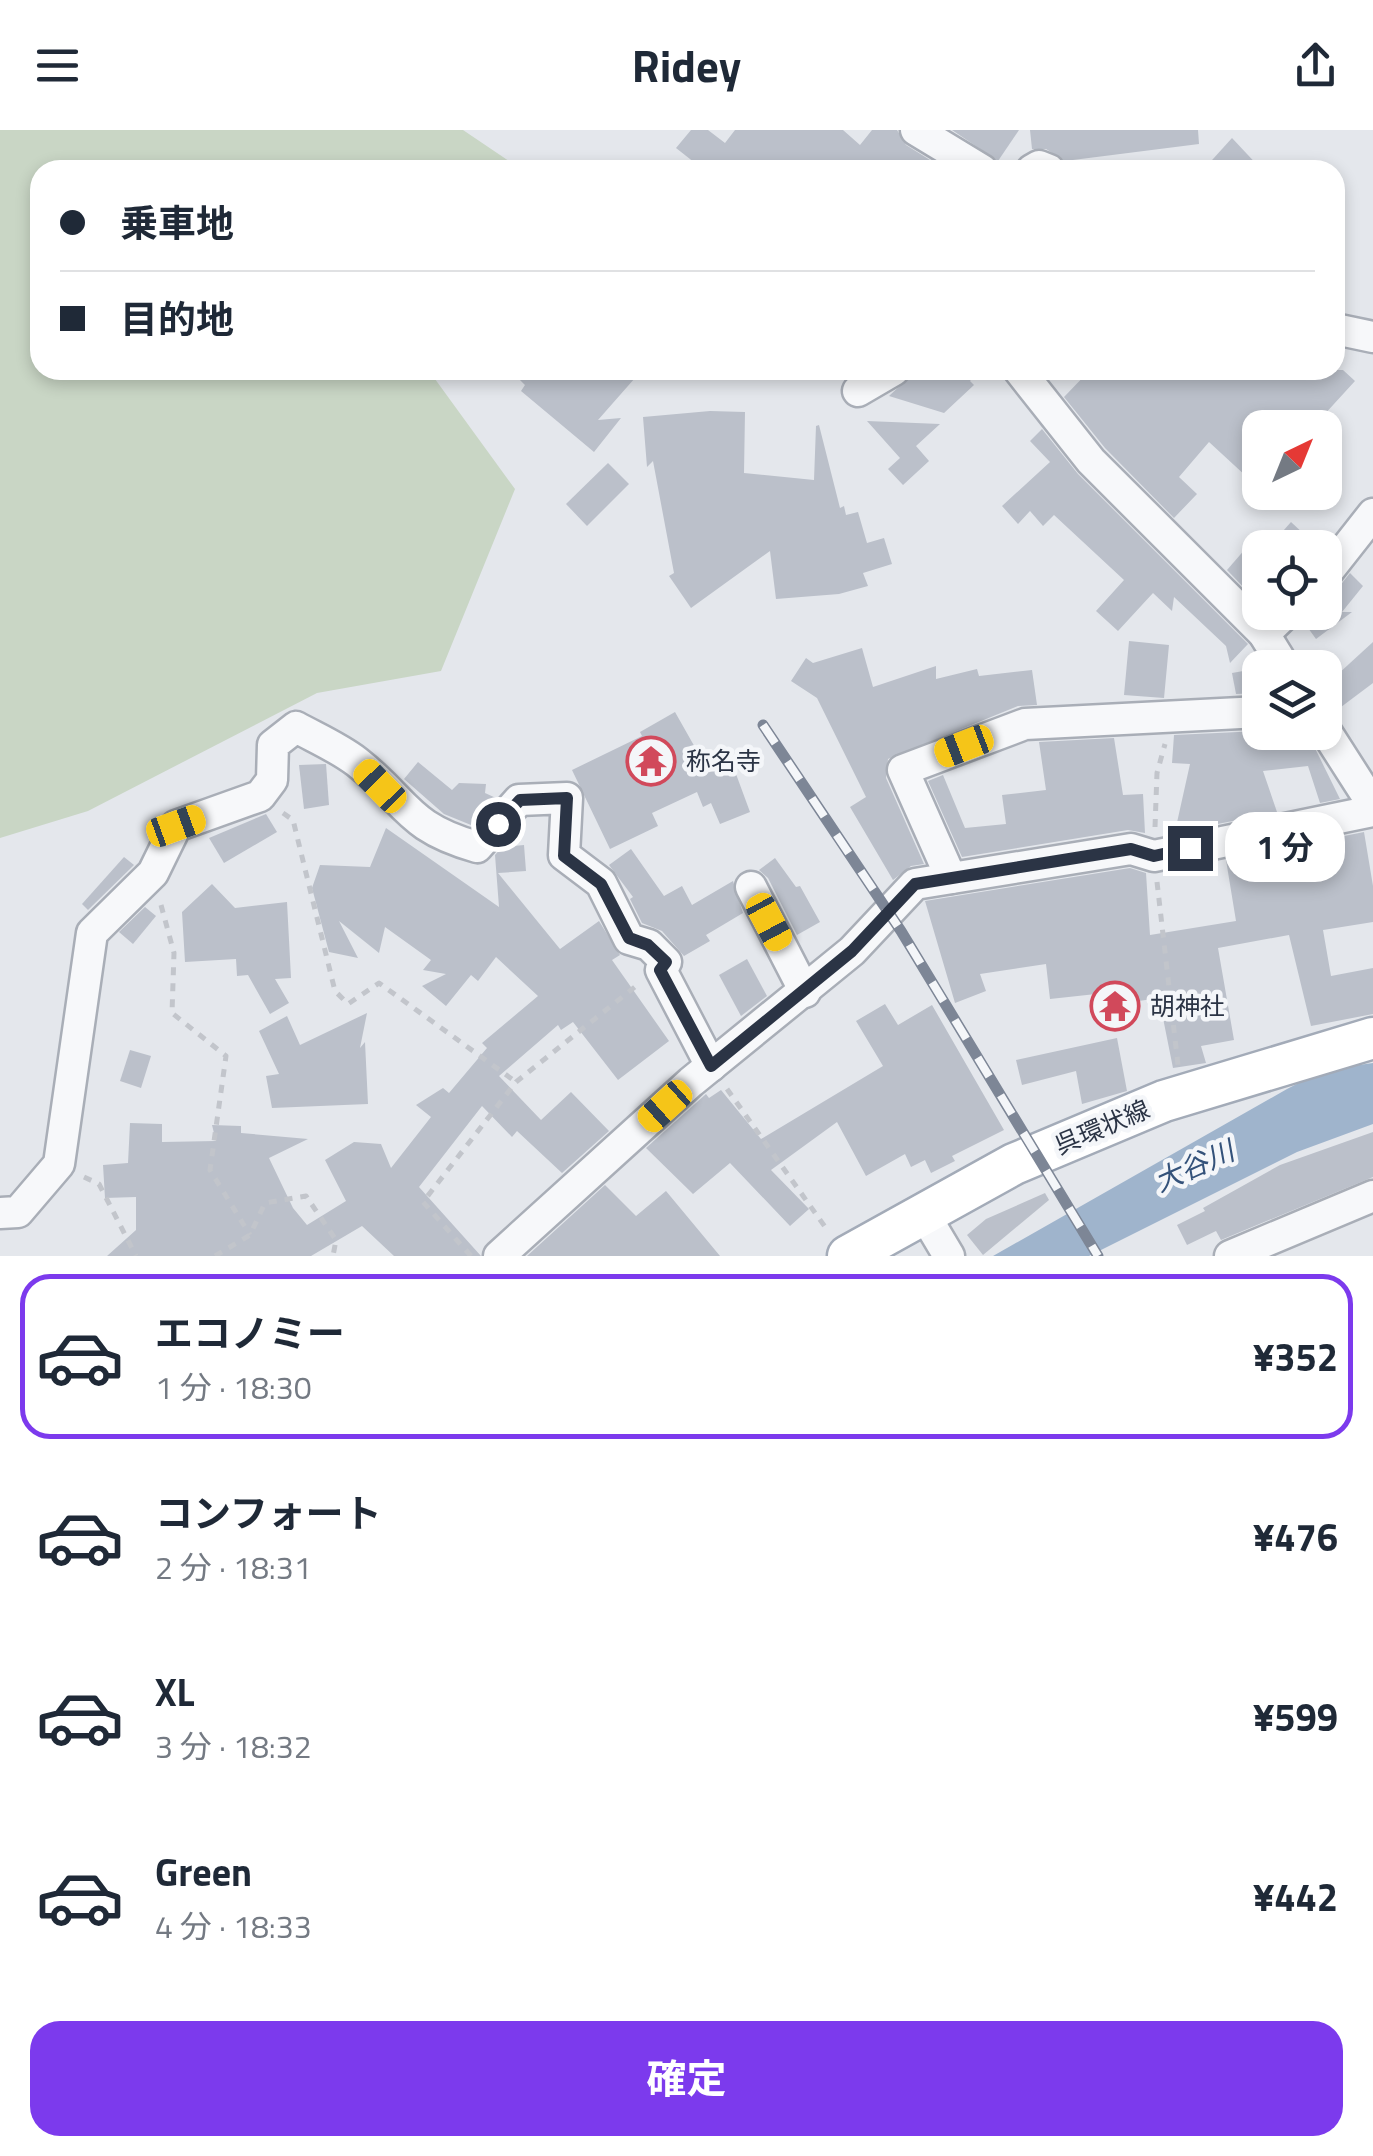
<!DOCTYPE html>
<html lang="ja">
<head>
<meta charset="utf-8">
<style>
  :root { --surface:#fff; --page:#f6f6f7; --text:#1f2937; --muted:#747a83; --line:#e0e1e3; --accent:#7c3aed }
  body { margin:0; font-family:"Titillium Web","Noto Sans JP",sans-serif; background:var(--page); color:var(--text); height:100vh; display:flex; flex-direction:column; font-size:38px; white-space:nowrap }
  * { box-sizing:border-box; margin:0 }
  p { font-size:32px; color:var(--muted) }
  .icon { flex:none; width:55px; height:55px; fill:none; stroke:currentColor; stroke-width:2; stroke-linecap:round; stroke-linejoin:round }
  .map { position:relative; height:1126px; overflow:hidden }
  .drawer { display:flex; flex-direction:column; background:var(--surface); flex:1 }
  .drawer>* { flex:none }
  .hud { position:absolute; left:30px; top:30px; width:1315px; height:220px; border-radius:30px; box-shadow:0 5px 15px #0003; display:grid; align-content:center; height:220px; padding:0 30px; background:var(--surface) }
  .needle { width:65px; rotate:43deg }
  .controls { position:absolute; left:1242px; top:280px; display:grid; gap:20px }
  .controls a { display:grid; place-items:center; width:100px; height:100px; border-radius:20px; background:var(--surface); box-shadow:0 5px 15px #0003; font-size:50px }
  .end { position:absolute; width:45px; height:45px; margin:-22px; border:12px solid #2b3445; background:#fff; box-shadow:0 0 0 5px #fff }
  .from { border-radius:50% }
  .bubble { position:absolute; height:70px; border-radius:30px; background:var(--surface); box-shadow:0 5px 15px #0003; font-size:32px; font-weight:700; line-height:70px; text-align:center }
  .car { position:absolute; width:30px; height:60px; margin:-30px -15px; border-radius:12px; box-shadow:0 0 8px 2px #0007; background:linear-gradient(#f5c518 24%,#345 0 40%,#f5c518 0 76%,#345 0 86%,#f5c518 0) }
  .hud b { display:flex; align-items:center; gap:35px; height:95px; font-size:38px }
  .hud b+b { border-top:2px solid var(--line) }
  .hud i { width:25px; height:25px; background:var(--text) }
  ul { padding:18px 0 0; list-style:none }
  li { display:flex; align-items:center; gap:30px; height:165px; margin:0 20px 15px; padding:0 10px; border:5px solid transparent; border-radius:30px }
  li div { flex:1 }
  li b { display:block; font-size:38px }
  li em { font-style:normal; font-weight:700 }
  li.selected { border-color:var(--accent) }
  li>.icon { width:90px; height:90px; stroke-width:1.5 }
  .primary-button { display:flex; gap:20px; margin-top:auto; padding:20px 30px }
  .primary-button a { flex:1; height:115px; border-radius:30px; background:var(--accent); color:#fff; font-size:40px; font-weight:700; line-height:115px; text-align:center }
  header { display:flex; justify-content:space-between; align-items:center; height:130px; padding:0 30px; background:var(--surface); font-size:45px; font-weight:700 }
  .map>svg:first-child { display:block }
  .green { fill:#c9d6c5 }
  .water { fill:#9fb4cc }
  .building { fill:#bbc0ca }
  .lines { fill:none; stroke-linecap:round; stroke-linejoin:round }
  .minor-casing { stroke:#a9aeb7; stroke-width:35 }
  .major-casing { stroke:#a3abb8; stroke-width:45 }
  .path { stroke:#c2c5cb; stroke-width:5; stroke-dasharray:8 8; stroke-linecap:butt }
  .minor { stroke:#f7f8fa; stroke-width:30 }
  .major { stroke:#fff; stroke-width:40 }
  .rail-casing { stroke:#7d8696; stroke-width:11 }
  .rail { stroke:#f4f6f9; stroke-width:8; stroke-dasharray:22; stroke-linecap:butt }
  .route { stroke:#2b3445; stroke-width:12 }
  .labels { text-anchor:middle; stroke-width:9; stroke-linejoin:round; paint-order:stroke }
  .poi-label { font-size:25px; fill:#2b3445; stroke:#f4f6f9; text-anchor:start }
  .street-label { font-size:25px; fill:#2b3445; stroke:#f4f6f9 }
  .water-label { font-size:28px; font-style:italic; fill:#34527a; stroke:#f4f6f9 }
</style>
</head>
<body>
<header><svg class="icon" aria-label="menu" viewBox="0 0 24 24"><path d="M4 6h16M4 12h16M4 18h16"/></svg>Ridey<svg class="icon" aria-label="share" viewBox="0 0 24 24"><path d="M12 15V3M7 8l5-5 5 5M5 13v7h14v-7"/></svg></header>
<div class="map">
<svg width="1373" height="1126" viewBox="0 0 1373 1126">
  <rect width="100%" height="100%" fill="#e4e7ec"/>
  <polygon class="green" points="0,0 463,0 522,40 40,40 40,240 462,240 435,249 515,359 441,541 317,563 88,681 0,708"/>
  <polygon class="water" points="1373,933 1373,994 1297,1022 1089,1126 993,1126 1287,959 1324,940"/>
  <g class="building">
    <polygon points="691,0 708,0 725,13 735,0 843,0 860,15 872,0 897,0 906,15 946,40 704,40 676,18"/>
    <polygon points="952,0 1019,0 998,31"/>
    <polygon points="1030,0 1198,0 1199,14 1065,31 1046,19 1032,19"/>
    <polygon points="1232,8 1262,40 1203,40"/>
    <polygon points="510,240 642,240 598,290 621,288 594,322 521,261 525,255"/>
    <polygon points="917,240 979,240 970,251 974,255 944,283 889,266"/>
    <polygon points="1090,240 1343,240 1355,251 1312,298 1260,298 1260,359 1209,312 1179,347 1197,364 1174,388 1105,318 1064,267"/>
    <polygon points="710,281 745,282 744,343 814,350 816,296 819,295 840,378 844,376 846,385 858,382 867,413 884,408 892,434 863,443 868,456 839,464 776,469 770,421 691,478 669,446 674,443 653,331 647,337 643,287"/>
    <polygon points="867,291 940,294 916,316 929,331 903,355 888,339 900,328"/>
    <polygon points="1042,299 1078,344 1248,514 1230,533 1226,516 1174,467 1172,481 1153,463 1118,501 1096,481 1124,450 1054,385 1043,396 1030,381 1018,394 1002,376 1050,332 1030,311"/>
    <polygon points="608,333 629,354 587,396 566,374"/>
    <polygon points="1291,392 1319,418 1268,418"/>
    <polygon points="1260,402 1260,455 1251,465 1227,440"/>
    <polygon points="1350,443 1363,456 1342,482 1352,482 1316,509 1303,491 1305,482 1325,482 1325,463 1339,457"/>
    <polygon points="1129,511 1169,515 1164,568 1124,565"/>
    <polygon points="1373,512 1373,553 1333,583 1325,581 1325,556"/>
    <polygon points="862,518 873,557 936,536 936,549 977,539 979,546 1032,540 1037,575 1018,576 888,629 886,648 924,734 911,736 893,750 850,677 866,667 817,568 791,551 806,528 813,533"/>
    <polygon points="1260,538 1260,563 1236,564 1232,543"/>
    <polygon points="675,582 705,635 729,625 750,682 720,694 711,673 703,677 697,662 652,683 658,696 610,719 572,640 642,606 640,602"/>
    <polygon points="1260,601 1307,602 1340,669 1320,673 1308,636 1263,641 1277,682 1188,700 1176,697 1190,634 1172,633 1174,605"/>
    <polygon points="1114,608 1123,665 1143,664 1145,703 1128,700 962,727 928,651 943,645 965,698 1006,694 1002,665 1046,660 1039,612"/>
    <polygon points="418,632 452,660 459,653 486,654 485,663 496,668 471,695 444,684 404,649"/>
    <polygon points="326,634 329,675 304,679 299,635"/>
    <polygon points="266,684 277,702 224,733 209,708"/>
    <polygon points="386,698 499,777 495,725 502,717 524,715 526,741 498,743 560,819 599,791 620,825 612,830 669,911 618,950 573,892 561,900 558,895 499,946 541,990 571,962 609,1001 562,1043 517,1001 512,1007 482,976 419,1057 481,1126 394,1126 362,1096 311,1126 107,1126 136,1100 136,1067 105,1068 103,1035 128,1033 130,993 162,994 162,1012 216,1011 212,995 241,996 241,1003 308,1009 269,1028 293,1078 307,1095 346,1071 325,1030 354,1012 381,1014 391,1038 431,987 416,975 443,958 449,963 487,918 482,913 538,866 496,827 478,851 471,845 446,876 422,856 446,844 423,840 431,830 385,797 379,823 339,791 358,828 329,822 312,758 320,735 370,737"/>
    <polygon points="1364,702 1373,756 1373,792 1323,800 1331,846 1373,838 1373,884 1311,896 1289,805 1218,818 1234,910 1201,916 1206,933 1173,938 1159,868 1098,877 1096,864 1050,869 1046,834 980,844 986,861 955,873 925,771 1130,738 1146,743 1150,805 1236,791 1226,730"/>
    <polygon points="631,719 664,766 682,756 692,775 733,751 743,783 706,805 710,811 684,826 662,801 642,793 630,769 633,767 609,735"/>
    <polygon points="124,727 134,735 88,780 82,774"/>
    <polygon points="775,728 796,757 800,756 820,792 797,805 768,748 759,740"/>
    <polygon points="212,754 235,778 287,772 291,848 275,849 289,873 270,884 248,845 237,846 236,829 185,832 182,782"/>
    <polygon points="145,777 156,786 133,814 119,802"/>
    <polygon points="747,829 767,866 741,886 719,845"/>
    <polygon points="885,874 898,895 932,875 1004,1000 952,1026 955,1031 931,1043 925,1030 911,1037 905,1024 866,1046 837,992 771,1040 809,1079 790,1096 730,1033 693,1064 646,1018 706,964 709,968 721,960 761,1009 883,936 856,891"/>
    <polygon points="367,883 360,918 365,912 368,974 272,978 266,946 279,944 259,901 287,886 300,915"/>
    <polygon points="1117,908 1127,961 1082,974 1076,941 1022,955 1016,930"/>
    <polygon points="130,920 151,926 141,958 120,951"/>
    <polygon points="1373,1002 1373,1047 1221,1110 1216,1101 1187,1115 1177,1095 1205,1081 1203,1078 1280,1035"/>
    <polygon points="605,1055 636,1086 666,1061 720,1126 527,1126"/>
    <polygon points="1045,1063 1049,1070 983,1125 967,1105 986,1089"/>
  </g>
  <g class="lines">
    <g class="minor-casing">
      <g id="minor">
        <polyline points="916,0 982,40"/>
        <polyline points="1032,40 1039,36 1049,40"/>
        <polyline points="1335,199 1373,207"/>
        <polyline points="1019,240 1091,331 1264,504 1285,538"/>
        <polyline points="858,261 894,240"/>
        <polyline points="1325,445 1373,384"/>
        <polyline points="1264,504 1287,482"/>
        <polyline points="1325,600 1373,675"/>
        <polyline points="951,748 903,640 1025,594 1260,582"/>
        <polyline points="751,757 805,862"/>
        <path d="M0 1083 18 1082 59 1034 92 803 153 743 176 696 260 666 272 650 273 615 296 597C316 608 339 618 357 632 408 672 406 697 477 717L519 670 567 668 564 725 601 753 629 809 649 815 666 832 661 840 711 936"/>
        <polyline points="924,1084 949,1126"/>
        <polyline points="499,1126 691,952 852,821 915,754 1131,719 1154,726 1373,681"/>
        <polyline points="1230,1126 1373,1066"/>
      </g>
    </g>
    <g class="major-casing">
      <polyline id="major" points="848,1126 1014,1034 1164,971 1373,908"/>
    </g>
    <g class="path">
      <polyline points="283,683 293,690 335,861 348,874 379,853 516,952"/>
      <polyline points="1155,697 1157,643 1165,614"/>
      <polyline points="1157,752 1178,935"/>
      <polyline points="161,775 174,823 172,883 226,926 210,1040 250,1105"/>
      <polyline points="727,959 828,1101"/>
      <polyline points="84,1047 99,1054 136,1126"/>
      <polyline points="215,1126 250,1105 265,1073 306,1066 336,1110 333,1126"/>
      <polyline points="471,1126 423,1072 516,952 636,856"/>
    </g>
    <use href="#minor" class="minor"/>
    <use href="#major" class="major"/>
    <g class="rail-casing">
      <polyline id="rail" points="763,595 901,801 1098,1126"/>
    </g>
    <use href="#rail" class="rail"/>
  </g>
  <g class="lines">
    <polyline class="route" points="498,694 520,670 567,668 564,726 601,754 629,808 648,815 666,832 660,840 711,936 852,821 915,754 1131,719 1154,726 1190,718"/>
  </g>
  <defs>
    <g id="temple-ring" transform="scale(2.5)"><circle r="9.5" fill="#f4f6f9" stroke="#d1495b" stroke-width="1.5"/><path d="M0-6L5-2H3V0L6.5 2.5H4V6H1.5V3h-3V6H-4V2.5H-6.5L-3 0V-2H-5Z" fill="#d1495b"/></g>
  </defs>
  <g fill-rule="evenodd">
    <use href="#temple-ring" x="651" y="631"/>
    <use href="#temple-ring" x="1115" y="876"/>
  </g>
  <g class="labels">
    <g class="poi-label">
      <text x="686" y="640">称名寺</text>
      <text x="1150" y="885">胡神社</text>
    </g>
    <g class="street-label">
      <text transform="translate(1102 997) rotate(-23)" y="9">呉環状線</text>
    </g>
    <g class="water-label">
      <text transform="translate(1194 1036) rotate(-24)" y="10">大谷川</text>
    </g>
  </g>
</svg>
<div class="controls">
<a><svg class="needle" viewBox="-14 -14 28 28"><path d="M0-13l5 13h-10z" fill="#e53935"/><path d="M0 13l5-13h-10z" fill="#747a83"/></svg></a>
<a><svg class="icon" aria-label="locate" viewBox="0 0 24 24"><circle cx="12" cy="12" r="6"/><path d="M12 2v4M12 18v4M2 12h4M18 12h4"/></svg></a>
<a><svg class="icon" aria-label="layers" viewBox="0 0 24 24"><path d="M12 4l9 5-9 5-9-5zM3 14l9 5 9-5"/></svg></a>
</div>
<i class="end from" style="left:498px;top:694px"></i>
<i class="end" style="left:1190px;top:718px"></i>
<div class="bubble" style="left:1225px;top:682px;width:120px">1 分</div>
<i class="car" style="left:964px;top:616px;rotate:249deg"></i>
<i class="car" style="left:380px;top:656px;rotate:316deg"></i>
<i class="car" style="left:176px;top:696px;rotate:70deg"></i>
<i class="car" style="left:769px;top:792px;rotate:152deg"></i>
<i class="car" style="left:665px;top:976px;rotate:228deg"></i>
<div class="hud">
<b><i class="from"></i>乗車地</b>
<b><i></i>目的地</b>
</div>
</div>
<section class="drawer">
<ul>
<li class="selected"><svg class="icon" aria-label="car" viewBox="0 0 24 24"><path d="M5 17H2v-5l4-1 3-4h7l3 4 3 1v5h-3M9 17h6M6 11h13"/><circle cx="7" cy="17" r="2"/><circle cx="17" cy="17" r="2"/></svg><div><b>エコノミー</b><p>1 分 · 18:30</p></div><em>¥352</em></li>
<li><svg class="icon" aria-label="car" viewBox="0 0 24 24"><path d="M5 17H2v-5l4-1 3-4h7l3 4 3 1v5h-3M9 17h6M6 11h13"/><circle cx="7" cy="17" r="2"/><circle cx="17" cy="17" r="2"/></svg><div><b>コンフォート</b><p>2 分 · 18:31</p></div><em>¥476</em></li>
<li><svg class="icon" aria-label="car" viewBox="0 0 24 24"><path d="M5 17H2v-5l4-1 3-4h7l3 4 3 1v5h-3M9 17h6M6 11h13"/><circle cx="7" cy="17" r="2"/><circle cx="17" cy="17" r="2"/></svg><div><b>XL</b><p>3 分 · 18:32</p></div><em>¥599</em></li>
<li><svg class="icon" aria-label="car" viewBox="0 0 24 24"><path d="M5 17H2v-5l4-1 3-4h7l3 4 3 1v5h-3M9 17h6M6 11h13"/><circle cx="7" cy="17" r="2"/><circle cx="17" cy="17" r="2"/></svg><div><b>Green</b><p>4 分 · 18:33</p></div><em>¥442</em></li>
</ul>
<div class="primary-button"><a>確定</a></div>
</section>
</body>
</html>
